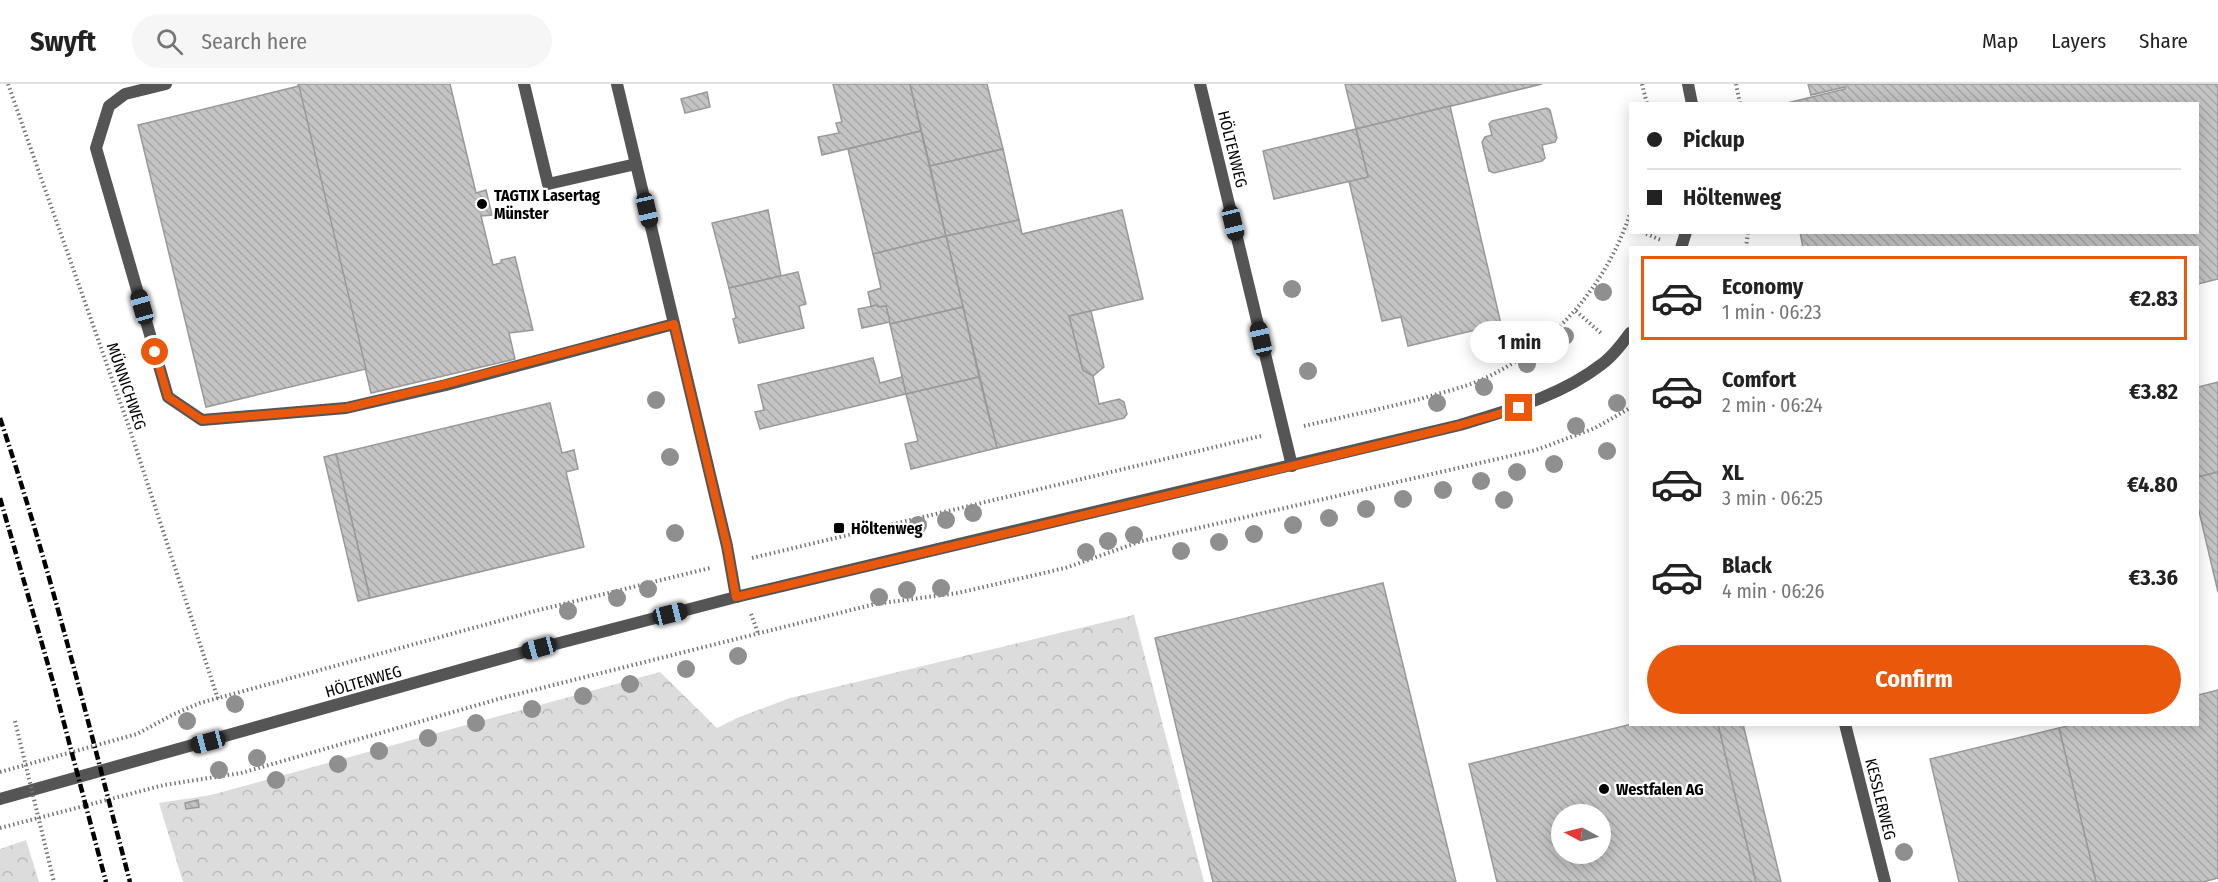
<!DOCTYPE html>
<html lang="en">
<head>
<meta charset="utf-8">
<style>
  :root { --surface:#fff; --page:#f6f6f6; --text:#222; --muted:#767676; --line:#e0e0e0; --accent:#ea580c }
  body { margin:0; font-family:"Fira Sans Condensed",sans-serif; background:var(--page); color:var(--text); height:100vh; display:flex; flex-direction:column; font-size:22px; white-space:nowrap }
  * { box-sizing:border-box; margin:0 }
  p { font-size:20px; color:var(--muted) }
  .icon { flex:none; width:33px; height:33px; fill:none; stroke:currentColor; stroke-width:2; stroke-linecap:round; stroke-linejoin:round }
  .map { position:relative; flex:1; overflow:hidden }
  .details { position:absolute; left:1629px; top:162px; width:570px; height:480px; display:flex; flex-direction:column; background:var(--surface); border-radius:0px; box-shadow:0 3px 15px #0003 }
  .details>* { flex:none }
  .banner { position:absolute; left:1629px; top:18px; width:570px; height:132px; border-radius:0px; box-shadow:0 3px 15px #0003; display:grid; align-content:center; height:132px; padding:0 18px; background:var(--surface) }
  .needle { width:39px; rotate:277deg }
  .fabs { position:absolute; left:1551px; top:720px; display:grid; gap:12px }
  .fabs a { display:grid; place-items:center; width:60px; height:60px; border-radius:50%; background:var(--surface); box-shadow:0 3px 15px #0003; font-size:30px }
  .end { position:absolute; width:27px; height:27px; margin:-14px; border:8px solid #ea580c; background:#fff; box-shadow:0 0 0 3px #fff }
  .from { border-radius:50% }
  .bubble { position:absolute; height:42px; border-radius:21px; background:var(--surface); box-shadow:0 3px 15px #0003; font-size:20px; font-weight:700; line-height:42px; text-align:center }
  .car { position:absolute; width:18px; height:36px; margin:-18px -9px; border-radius:8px; box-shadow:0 0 4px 2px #0007; background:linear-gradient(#222 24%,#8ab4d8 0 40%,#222 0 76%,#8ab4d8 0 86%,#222 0) }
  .banner b { display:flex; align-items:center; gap:21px; height:57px; font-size:22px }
  .banner b+b { border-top:2px solid var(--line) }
  .banner i { width:15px; height:15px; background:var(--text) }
  ul { padding:10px 0 0; list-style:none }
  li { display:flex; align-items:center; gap:18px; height:84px; margin:0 12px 9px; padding:0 6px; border:3px solid transparent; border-radius:0px }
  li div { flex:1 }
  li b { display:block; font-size:22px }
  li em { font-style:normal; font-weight:700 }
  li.selected { border-color:var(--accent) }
  li>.icon { width:54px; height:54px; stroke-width:1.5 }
  .primary-button { display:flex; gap:12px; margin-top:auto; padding:12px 18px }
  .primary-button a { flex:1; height:69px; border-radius:36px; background:var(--accent); color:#fff; font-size:24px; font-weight:700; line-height:69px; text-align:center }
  header { display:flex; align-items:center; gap:36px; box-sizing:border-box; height:84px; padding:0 30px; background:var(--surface); border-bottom:2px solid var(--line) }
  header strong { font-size:28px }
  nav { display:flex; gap:33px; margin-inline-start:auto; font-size:21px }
  .search { width:420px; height:54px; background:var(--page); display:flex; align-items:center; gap:15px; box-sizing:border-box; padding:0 21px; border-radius:33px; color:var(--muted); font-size:22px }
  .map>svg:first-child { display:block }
  .forest { fill:url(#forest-crowns) }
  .building { fill:url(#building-back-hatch); stroke:#999; stroke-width:1.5; fill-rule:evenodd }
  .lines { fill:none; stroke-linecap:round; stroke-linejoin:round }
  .path { stroke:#777; stroke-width:4; stroke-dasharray:1.5 3; stroke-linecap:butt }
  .service { stroke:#555; stroke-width:12 }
  .minor { stroke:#555; stroke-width:12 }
  .rail { stroke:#000; stroke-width:4.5; stroke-dasharray:9 3 1.5 3; stroke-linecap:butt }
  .path-bridge { stroke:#777; stroke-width:4; stroke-dasharray:1.5 3; stroke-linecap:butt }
  .tree { fill:#8f8f8f }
  .route { stroke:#ea580c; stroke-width:8 }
  .poi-dot { fill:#000; stroke:#fff; stroke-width:2 }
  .labels { text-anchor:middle; stroke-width:4.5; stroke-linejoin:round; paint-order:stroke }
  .street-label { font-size:16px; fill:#000; stroke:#fff }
  .poi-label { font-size:16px; font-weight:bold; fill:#000; stroke:#fff; text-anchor:start }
</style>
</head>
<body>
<header>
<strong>Swyft</strong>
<div class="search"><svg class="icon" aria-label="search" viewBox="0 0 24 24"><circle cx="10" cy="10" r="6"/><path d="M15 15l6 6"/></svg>Search here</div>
<nav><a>Map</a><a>Layers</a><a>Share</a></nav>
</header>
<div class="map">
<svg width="2218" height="798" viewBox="0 0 2218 798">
  <defs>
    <pattern id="forest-crowns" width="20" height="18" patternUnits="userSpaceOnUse" patternTransform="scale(1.5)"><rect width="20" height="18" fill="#dcdcdc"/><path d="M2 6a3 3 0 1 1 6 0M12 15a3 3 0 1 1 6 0" fill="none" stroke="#bbb"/></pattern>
    <pattern id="building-back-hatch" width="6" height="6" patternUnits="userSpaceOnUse" patternTransform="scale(1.5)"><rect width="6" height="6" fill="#c4c4c4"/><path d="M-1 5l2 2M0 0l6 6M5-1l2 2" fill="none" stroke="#a7a7a7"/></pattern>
  </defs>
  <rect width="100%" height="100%" fill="#fff"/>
  <g class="forest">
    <polygon points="1134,531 1204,798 183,798 159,719 211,711 660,588 717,644 737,634 790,614"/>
    <polygon points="26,756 39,798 0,798 0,765"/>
  </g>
  <g class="building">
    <polygon points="298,0 450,0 476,109 486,106 492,131 481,132 493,181 501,179 501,176 515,173 533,246 509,249 515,275 371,309"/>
    <polygon points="833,0 910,0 921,47 822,71 818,53 839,49 836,39 842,38"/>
    <polygon points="910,0 987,0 1003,65 930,82"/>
    <polygon points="1345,0 1542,0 1356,45"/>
    <polygon points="1808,0 2218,0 2218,195 2198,200 2198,164 1803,164 1800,148 2198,148 2198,20 1783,20 1845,5 1845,3 1811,11"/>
    <polygon points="299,2 366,285 206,323 138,41"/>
    <polygon points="707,8 710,23 685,29 681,15"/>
    <polygon points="1450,22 1501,240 1408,262 1401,233 1382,237 1349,97 1368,93 1356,45"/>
    <polygon points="1547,24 1550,26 1557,54 1555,58 1542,61 1545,74 1542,77 1494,89 1489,87 1482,58 1485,53 1492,51 1489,40 1492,37"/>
    <polygon points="1356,45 1368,93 1274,115 1263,67"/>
    <polygon points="921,47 946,152 873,170 848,65"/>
    <polygon points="1003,65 1019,136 946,152 930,82"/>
    <polygon points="768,126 781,192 729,204 712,139"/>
    <polygon points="1122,126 1143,215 1069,232 1083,286 1093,292 1099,320 1119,315 1124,318 1127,330 1124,334 997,364 946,152 1019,136 1022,150"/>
    <polygon points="946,152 963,223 890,240 886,222 878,223 877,221 871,222 868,208 881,204 873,170"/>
    <polygon points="798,188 806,220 799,222 804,244 739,259 733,235 736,234 729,204"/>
    <polygon points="877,221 878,223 886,222 890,238 862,244 858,225"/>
    <polygon points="963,223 979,293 906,310 890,240"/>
    <polygon points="1091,227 1104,283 1093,292 1083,286 1069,232"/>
    <polygon points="873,274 880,299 902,293 906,310 760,345 755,328 764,326 758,301"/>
    <polygon points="979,293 997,364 911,385 905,360 918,357 906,310"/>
    <polygon points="2218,298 2218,388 2198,393 2198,303"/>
    <polygon points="550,319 562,369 574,366 578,385 566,388 584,463 370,514 336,370"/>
    <polygon points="336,370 370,514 358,517 324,373"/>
    <polygon points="2218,388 2218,508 2198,423 2198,393"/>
    <polygon points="1383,499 1456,798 1213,798 1155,554"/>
    <polygon points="2218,606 2218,794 2203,798 2096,798 2059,644 2075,640 2198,640 2198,611"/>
    <path d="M1632 640H1718L1756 798H1497L1469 680ZM1562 730H1600V770H1562Z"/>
    <polygon points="1718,640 1743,640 1781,798 1756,798"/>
    <polygon points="2059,644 2096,798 1959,798 1930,675"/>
    <polygon points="198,716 199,723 186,725 185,719"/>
  </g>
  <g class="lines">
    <g class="path">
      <polyline points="8,0 130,346 218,615"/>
      <polyline points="1642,0 1647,20"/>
      <polyline points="1736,0 1740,20"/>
      <polyline points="1642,148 1661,156"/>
      <polyline points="1746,164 1748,148"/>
      <polyline points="1576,227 1602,250"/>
      <path d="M1304 342C1342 333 1381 325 1420 315 1440 309 1462 304 1481 296 1552 264 1605 204 1630 130"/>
      <polyline points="752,474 1261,352"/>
      <polyline points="751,530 758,549"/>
      <polyline points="0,688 137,650 174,630 200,619 535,527 710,484"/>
      <polyline points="0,744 164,701 241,689 502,614 875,520 958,509 1065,484 1142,457 1536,366 1595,344 1630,324"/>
    </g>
    <g class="service">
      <polyline points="166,0 125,10 109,22 96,64 168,313 202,336 346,324 446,301 674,240"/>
      <polyline points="524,0 548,100 636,80"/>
    </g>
    <g class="minor">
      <polyline points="617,0 727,462 736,513"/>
      <polyline points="1200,0 1292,382"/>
      <polyline points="1688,0 1692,20"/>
      <polyline points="1681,164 1686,148"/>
      <polyline points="1845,640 1885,798"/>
      <path d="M0 715 517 570 736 513 1460 341C1509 326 1561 312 1602 280 1613 272 1622 260 1630 249"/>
    </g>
    <g class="rail">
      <path d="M0 334C51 487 89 642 130 798"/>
      <polyline points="0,414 55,605 106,798"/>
    </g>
    <polyline class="path-bridge" points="15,637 54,798"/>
  </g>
  <g class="tree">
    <circle cx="1292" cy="205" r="9"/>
    <circle cx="1603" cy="208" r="9"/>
    <circle cx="1565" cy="252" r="9"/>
    <circle cx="1527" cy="280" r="9"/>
    <circle cx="1308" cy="287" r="9"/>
    <circle cx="1484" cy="303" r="9"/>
    <circle cx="656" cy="316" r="9"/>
    <circle cx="1437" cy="319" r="9"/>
    <circle cx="1617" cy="319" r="9"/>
    <circle cx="1576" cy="342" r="9"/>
    <circle cx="1607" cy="367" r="9"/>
    <circle cx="670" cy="373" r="9"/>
    <circle cx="1554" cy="380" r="9"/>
    <circle cx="1517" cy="388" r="9"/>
    <circle cx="1481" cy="397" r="9"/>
    <circle cx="1443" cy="406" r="9"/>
    <circle cx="1403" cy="415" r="9"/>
    <circle cx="1504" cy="416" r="9"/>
    <circle cx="1366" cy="425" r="9"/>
    <circle cx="973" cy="429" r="9"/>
    <circle cx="1329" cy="434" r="9"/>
    <circle cx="946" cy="436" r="9"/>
    <circle cx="918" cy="441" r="9"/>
    <circle cx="1293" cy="441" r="9"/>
    <circle cx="675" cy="449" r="9"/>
    <circle cx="1254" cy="450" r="9"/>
    <circle cx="1134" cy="451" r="9"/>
    <circle cx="1108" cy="457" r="9"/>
    <circle cx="1219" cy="458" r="9"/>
    <circle cx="1181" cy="467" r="9"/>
    <circle cx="1086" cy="468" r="9"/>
    <circle cx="941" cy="504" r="9"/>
    <circle cx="648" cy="505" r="9"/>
    <circle cx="907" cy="506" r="9"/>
    <circle cx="879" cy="513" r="9"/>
    <circle cx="617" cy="514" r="9"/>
    <circle cx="568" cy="527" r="9"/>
    <circle cx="738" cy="572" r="9"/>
    <circle cx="686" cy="585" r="9"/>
    <circle cx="630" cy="600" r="9"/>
    <circle cx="583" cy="612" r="9"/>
    <circle cx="235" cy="620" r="9"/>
    <circle cx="532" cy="625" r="9"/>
    <circle cx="187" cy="637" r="9"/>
    <circle cx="476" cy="639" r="9"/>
    <circle cx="428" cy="654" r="9"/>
    <circle cx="379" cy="667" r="9"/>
    <circle cx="257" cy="674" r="9"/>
    <circle cx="338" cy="680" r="9"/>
    <circle cx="219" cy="686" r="9"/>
    <circle cx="276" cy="696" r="9"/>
    <circle cx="1904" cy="768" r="9"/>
  </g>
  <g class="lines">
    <polyline class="route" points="155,268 168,313 202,336 346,324 446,300 674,240 727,462 736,513 1292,382 1460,341 1519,324"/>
  </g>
  <g class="poi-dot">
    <circle cx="482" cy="120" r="6"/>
    <rect x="833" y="438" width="12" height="12" rx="3"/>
    <circle cx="1604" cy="705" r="6"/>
  </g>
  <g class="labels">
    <g class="street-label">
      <text transform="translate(1233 65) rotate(76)" y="6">HÖLTENWEG</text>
      <text transform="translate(127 302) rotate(71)" y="6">MÜNNICHWEG</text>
      <text transform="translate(363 597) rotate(-16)" y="6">HÖLTENWEG</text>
      <text transform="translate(1881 715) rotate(76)" y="6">KESSLERWEG</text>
    </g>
    <g class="poi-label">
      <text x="494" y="117">TAGTIX Lasertag<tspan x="494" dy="18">Münster</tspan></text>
      <text x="851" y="450">Höltenweg</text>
      <text x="1616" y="711">Westfalen AG</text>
    </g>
  </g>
</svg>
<div class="fabs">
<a><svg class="needle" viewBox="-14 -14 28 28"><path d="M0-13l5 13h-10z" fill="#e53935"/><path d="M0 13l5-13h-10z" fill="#767676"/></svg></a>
</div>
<i class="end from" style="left:155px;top:268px"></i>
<i class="end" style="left:1519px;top:324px"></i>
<div class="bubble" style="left:1470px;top:237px;width:99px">1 min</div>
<i class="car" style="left:647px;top:126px;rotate:167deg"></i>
<i class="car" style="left:1233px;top:139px;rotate:166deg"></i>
<i class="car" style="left:142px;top:223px;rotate:344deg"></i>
<i class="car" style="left:1261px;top:255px;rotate:347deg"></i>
<i class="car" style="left:670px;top:530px;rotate:76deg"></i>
<i class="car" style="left:539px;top:564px;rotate:255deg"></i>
<i class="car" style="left:208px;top:658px;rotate:255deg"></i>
<div class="banner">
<b><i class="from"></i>Pickup</b>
<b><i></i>Höltenweg</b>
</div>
<section class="details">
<ul>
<li class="selected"><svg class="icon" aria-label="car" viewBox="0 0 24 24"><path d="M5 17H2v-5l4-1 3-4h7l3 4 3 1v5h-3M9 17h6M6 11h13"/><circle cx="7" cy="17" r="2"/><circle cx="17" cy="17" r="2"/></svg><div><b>Economy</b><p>1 min · 06:23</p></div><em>€2.83</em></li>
<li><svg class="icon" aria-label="car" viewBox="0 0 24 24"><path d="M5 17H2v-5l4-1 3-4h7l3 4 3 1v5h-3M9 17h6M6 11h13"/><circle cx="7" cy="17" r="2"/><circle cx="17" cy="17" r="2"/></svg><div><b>Comfort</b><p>2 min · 06:24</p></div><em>€3.82</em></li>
<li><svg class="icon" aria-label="car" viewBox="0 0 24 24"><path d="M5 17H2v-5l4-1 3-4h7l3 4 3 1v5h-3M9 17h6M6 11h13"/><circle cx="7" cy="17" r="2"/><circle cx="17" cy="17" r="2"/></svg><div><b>XL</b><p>3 min · 06:25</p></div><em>€4.80</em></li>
<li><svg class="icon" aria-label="car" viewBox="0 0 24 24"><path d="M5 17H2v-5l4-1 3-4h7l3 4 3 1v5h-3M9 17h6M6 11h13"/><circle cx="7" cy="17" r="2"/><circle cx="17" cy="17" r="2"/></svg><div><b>Black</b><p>4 min · 06:26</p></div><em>€3.36</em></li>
</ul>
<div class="primary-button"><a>Confirm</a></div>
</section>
</div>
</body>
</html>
